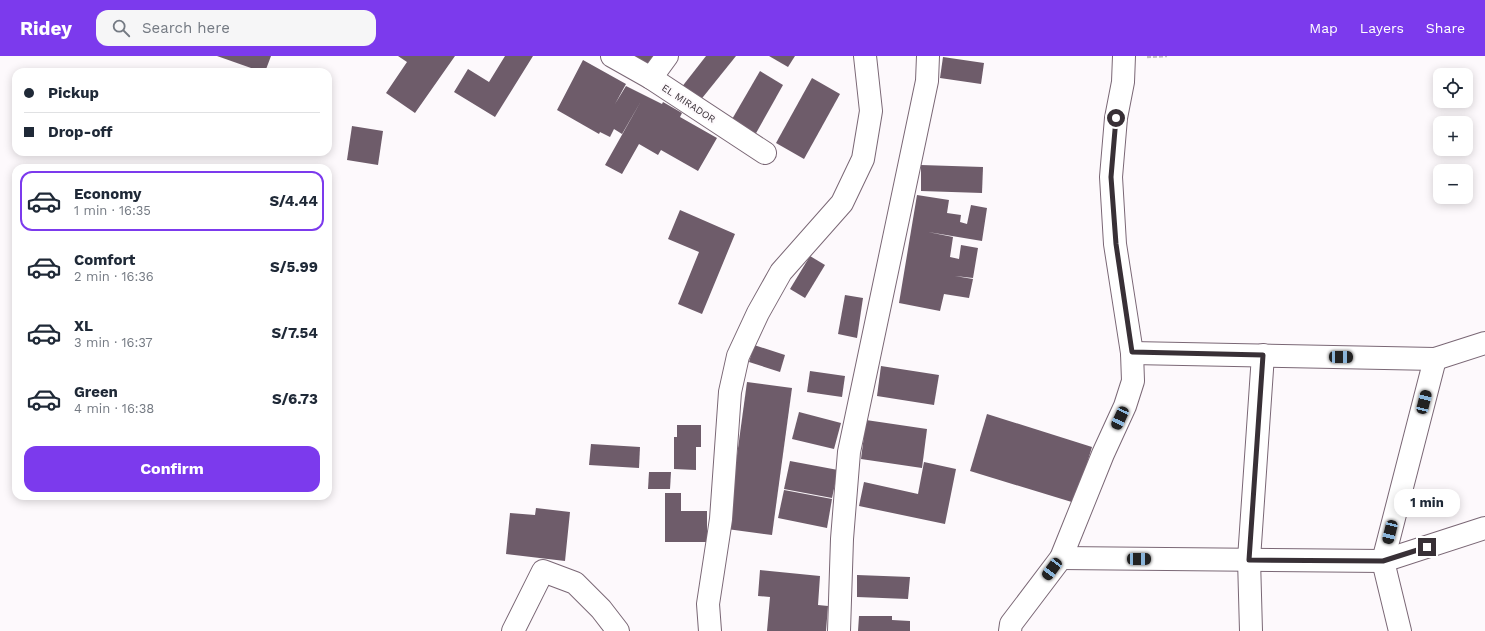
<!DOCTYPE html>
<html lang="en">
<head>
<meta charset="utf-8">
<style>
  :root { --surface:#fff; --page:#f6f6f7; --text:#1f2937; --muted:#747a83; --line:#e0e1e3; --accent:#7c3aed }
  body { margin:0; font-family:"Work Sans",sans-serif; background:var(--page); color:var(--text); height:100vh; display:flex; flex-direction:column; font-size:15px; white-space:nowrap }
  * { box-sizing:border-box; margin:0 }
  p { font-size:13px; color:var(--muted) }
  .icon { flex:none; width:22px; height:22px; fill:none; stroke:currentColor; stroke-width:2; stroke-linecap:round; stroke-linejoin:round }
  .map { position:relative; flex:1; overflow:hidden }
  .panel { position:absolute; left:12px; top:108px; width:320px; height:336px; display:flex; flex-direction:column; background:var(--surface); border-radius:12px; box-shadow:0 2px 10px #0003 }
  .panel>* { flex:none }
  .guide { position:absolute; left:12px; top:12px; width:320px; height:88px; border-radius:12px; box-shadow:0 2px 10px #0003; display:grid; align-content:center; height:88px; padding:0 12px; background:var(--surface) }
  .buttons { position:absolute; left:1433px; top:12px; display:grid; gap:8px }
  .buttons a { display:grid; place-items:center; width:40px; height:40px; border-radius:8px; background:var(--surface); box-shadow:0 2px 10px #0003; font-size:20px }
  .end { position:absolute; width:18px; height:18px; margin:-9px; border:5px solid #383036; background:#fff; box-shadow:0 0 0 2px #fff }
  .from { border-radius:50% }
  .bubble { position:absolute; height:28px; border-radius:12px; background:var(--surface); box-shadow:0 2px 10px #0003; font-size:13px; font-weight:700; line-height:28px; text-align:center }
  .car { position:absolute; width:12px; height:24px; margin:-12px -6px; border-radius:5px; box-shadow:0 0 3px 1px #0007; background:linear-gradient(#222 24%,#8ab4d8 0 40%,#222 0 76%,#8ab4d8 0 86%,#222 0) }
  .guide b { display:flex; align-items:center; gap:14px; height:38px; font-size:15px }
  .guide b+b { border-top:1px solid var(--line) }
  .guide i { width:10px; height:10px; background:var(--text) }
  ul { padding:7px 0 0; list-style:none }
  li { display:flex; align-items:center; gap:12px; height:60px; margin:0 8px 6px; padding:0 4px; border:2px solid transparent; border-radius:12px }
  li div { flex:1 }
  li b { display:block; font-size:15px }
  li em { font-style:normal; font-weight:700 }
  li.selected { border-color:var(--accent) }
  li>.icon { width:36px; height:36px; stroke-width:1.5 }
  .primary-button { display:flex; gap:8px; margin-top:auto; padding:8px 12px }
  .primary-button a { flex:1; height:46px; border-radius:12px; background:var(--accent); color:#fff; font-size:16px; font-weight:700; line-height:46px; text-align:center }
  header { display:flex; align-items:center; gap:24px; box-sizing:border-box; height:56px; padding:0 20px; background:var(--accent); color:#fff }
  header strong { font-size:19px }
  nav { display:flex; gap:22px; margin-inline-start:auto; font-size:14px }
  .search { width:280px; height:36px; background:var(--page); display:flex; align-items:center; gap:10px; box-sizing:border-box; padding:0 14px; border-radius:12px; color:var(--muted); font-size:15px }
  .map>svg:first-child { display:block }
  .building { fill:#6e5c6a }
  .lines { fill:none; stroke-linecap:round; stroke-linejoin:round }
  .street-casing { stroke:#7a6775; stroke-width:24 }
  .secondary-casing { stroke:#7a6775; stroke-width:24 }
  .path { stroke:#c2bdc0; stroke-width:2.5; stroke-dasharray:4 2; stroke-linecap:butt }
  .street { stroke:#fff; stroke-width:22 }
  .secondary { stroke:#fff; stroke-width:22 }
  .route { stroke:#383036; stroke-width:5 }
  .labels { text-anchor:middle; stroke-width:4; stroke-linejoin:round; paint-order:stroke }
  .street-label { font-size:10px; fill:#383036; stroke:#fdf9fc }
</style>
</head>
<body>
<header>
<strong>Ridey</strong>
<div class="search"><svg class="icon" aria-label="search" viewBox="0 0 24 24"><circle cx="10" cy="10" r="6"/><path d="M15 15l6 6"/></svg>Search here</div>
<nav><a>Map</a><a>Layers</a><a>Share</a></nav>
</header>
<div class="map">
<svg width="1485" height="575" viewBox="0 0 1485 575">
  <rect width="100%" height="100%" fill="#fdf9fc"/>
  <g class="building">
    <polygon points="217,0 271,0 265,16 262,16"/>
    <polygon points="398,0 455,0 415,57 386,37 407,6"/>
    <polygon points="505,0 533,0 495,61 454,36 468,13 489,26"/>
    <polygon points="632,0 654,0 648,10"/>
    <polygon points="706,0 736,0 699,46 681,32"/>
    <polygon points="769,0 795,0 788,11"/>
    <polygon points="943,1 984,7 981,28 940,22"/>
    <polygon points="583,4 626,28 615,48 626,30 662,48 663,46 682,57 680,61 717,82 698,115 661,94 658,99 639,88 622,118 605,109 641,45 622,78 614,73 610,81 600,76 599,78 557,54"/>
    <polygon points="760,15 783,29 755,79 731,65"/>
    <polygon points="812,22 840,38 804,103 776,87"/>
    <polygon points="352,70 383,75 378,109 347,104"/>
    <polygon points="921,109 983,111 982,137 921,135"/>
    <polygon points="917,139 949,144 947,157 961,159 960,166 967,168 971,149 987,152 982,185 928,176 953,181 950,201 959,203 961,189 978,192 973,222 955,220 973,223 969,242 944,238 940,255 899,247"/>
    <polygon points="680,154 735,178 702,258 678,248 699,196 668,183"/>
    <polygon points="810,200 825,209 805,242 790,233"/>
    <polygon points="845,239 863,242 857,282 838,278"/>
    <polygon points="754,289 785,299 780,316 749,306"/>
    <polygon points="881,310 939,319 934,349 877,340"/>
    <polygon points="810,315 845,320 842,341 807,336"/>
    <polygon points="747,326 792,332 772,479 727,473"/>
    <polygon points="799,356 841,367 834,393 792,383"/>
    <polygon points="987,358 1092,391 1075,447 970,415"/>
    <polygon points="866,364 927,373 922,412 861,403"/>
    <polygon points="677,369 701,369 701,391 696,391 696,414 674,413 674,381 677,381"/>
    <polygon points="591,388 640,391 639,412 589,409"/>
    <polygon points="790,405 838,414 832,442 784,433"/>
    <polygon points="924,406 956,413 945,468 859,450 864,426 918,438"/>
    <polygon points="649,416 671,416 670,433 648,433"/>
    <polygon points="784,434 832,443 827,472 778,462"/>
    <polygon points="665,437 681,437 681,455 707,455 707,486 665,486"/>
    <polygon points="536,452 570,456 565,505 506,498 510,457 535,459"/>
    <polygon points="760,514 820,520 818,549 828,550 826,575 767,575 770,541 758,540"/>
    <polygon points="857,519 910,521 908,543 857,541"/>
    <polygon points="859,560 892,560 892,564 910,565 910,575 858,575"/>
  </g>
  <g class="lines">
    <g class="street-casing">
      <g id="street">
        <polyline points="612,0 651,22 765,97"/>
        <polyline points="651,22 667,0"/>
        <polyline points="1132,297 1435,303 1485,287"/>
        <polyline points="1061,502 1383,505 1485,472"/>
        <polyline points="513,575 543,515 575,527 601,553 618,575"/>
        <polyline points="710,575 708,548 721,463 730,336 738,300 758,257 781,216 842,147 863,103 871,55 865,0"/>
        <polyline points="1010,575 1011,568 1061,502 1103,398 1125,350 1133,325 1132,297 1115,188 1111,121 1116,62 1123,26 1124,0"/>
        <polyline points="1251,575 1249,503 1263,299"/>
        <polyline points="1400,575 1383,505 1435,303"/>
      </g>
    </g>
    <g class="secondary-casing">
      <polyline id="secondary" points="839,575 842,483 849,396 927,25 928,0"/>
    </g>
    <polyline class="path" points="1147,1 1167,0"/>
    <use href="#street" class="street"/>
    <use href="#secondary" class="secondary"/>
  </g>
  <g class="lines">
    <polyline class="route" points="1116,62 1111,121 1116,188 1132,296 1263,299 1249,504 1383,505 1427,491"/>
  </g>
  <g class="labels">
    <g class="street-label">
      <text transform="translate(689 47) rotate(33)" y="4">EL MIRADOR</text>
    </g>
  </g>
</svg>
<div class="buttons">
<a><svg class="icon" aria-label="locate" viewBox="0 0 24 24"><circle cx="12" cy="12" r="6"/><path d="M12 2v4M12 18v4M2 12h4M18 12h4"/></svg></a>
<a>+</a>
<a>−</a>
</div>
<i class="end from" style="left:1116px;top:62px"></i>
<i class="end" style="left:1427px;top:491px"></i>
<div class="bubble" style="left:1394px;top:433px;width:66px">1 min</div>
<i class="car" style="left:1341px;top:301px;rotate:91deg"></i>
<i class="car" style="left:1424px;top:346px;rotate:14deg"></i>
<i class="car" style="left:1120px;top:362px;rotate:205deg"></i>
<i class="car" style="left:1390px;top:476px;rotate:194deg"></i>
<i class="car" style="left:1139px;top:503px;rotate:90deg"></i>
<i class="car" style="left:1052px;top:513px;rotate:217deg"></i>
<div class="guide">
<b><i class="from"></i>Pickup</b>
<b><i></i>Drop-off</b>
</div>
<section class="panel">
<ul>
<li class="selected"><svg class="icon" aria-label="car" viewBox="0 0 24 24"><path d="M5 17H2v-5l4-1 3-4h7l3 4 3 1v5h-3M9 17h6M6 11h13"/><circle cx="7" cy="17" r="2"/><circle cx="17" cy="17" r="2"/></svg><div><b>Economy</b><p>1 min · 16:35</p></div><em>S/4.44</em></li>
<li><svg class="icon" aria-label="car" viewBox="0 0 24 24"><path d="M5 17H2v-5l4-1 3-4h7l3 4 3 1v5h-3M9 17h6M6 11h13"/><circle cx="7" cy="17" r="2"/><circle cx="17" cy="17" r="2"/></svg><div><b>Comfort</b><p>2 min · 16:36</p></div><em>S/5.99</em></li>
<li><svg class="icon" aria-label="car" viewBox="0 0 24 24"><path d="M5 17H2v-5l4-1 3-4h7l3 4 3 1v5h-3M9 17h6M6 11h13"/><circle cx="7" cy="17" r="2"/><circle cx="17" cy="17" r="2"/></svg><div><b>XL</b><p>3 min · 16:37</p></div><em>S/7.54</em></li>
<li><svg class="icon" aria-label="car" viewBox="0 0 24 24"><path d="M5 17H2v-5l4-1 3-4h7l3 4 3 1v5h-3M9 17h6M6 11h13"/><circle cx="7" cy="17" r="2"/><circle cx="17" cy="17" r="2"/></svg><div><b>Green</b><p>4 min · 16:38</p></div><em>S/6.73</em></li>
</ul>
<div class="primary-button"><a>Confirm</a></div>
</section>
</div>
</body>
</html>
